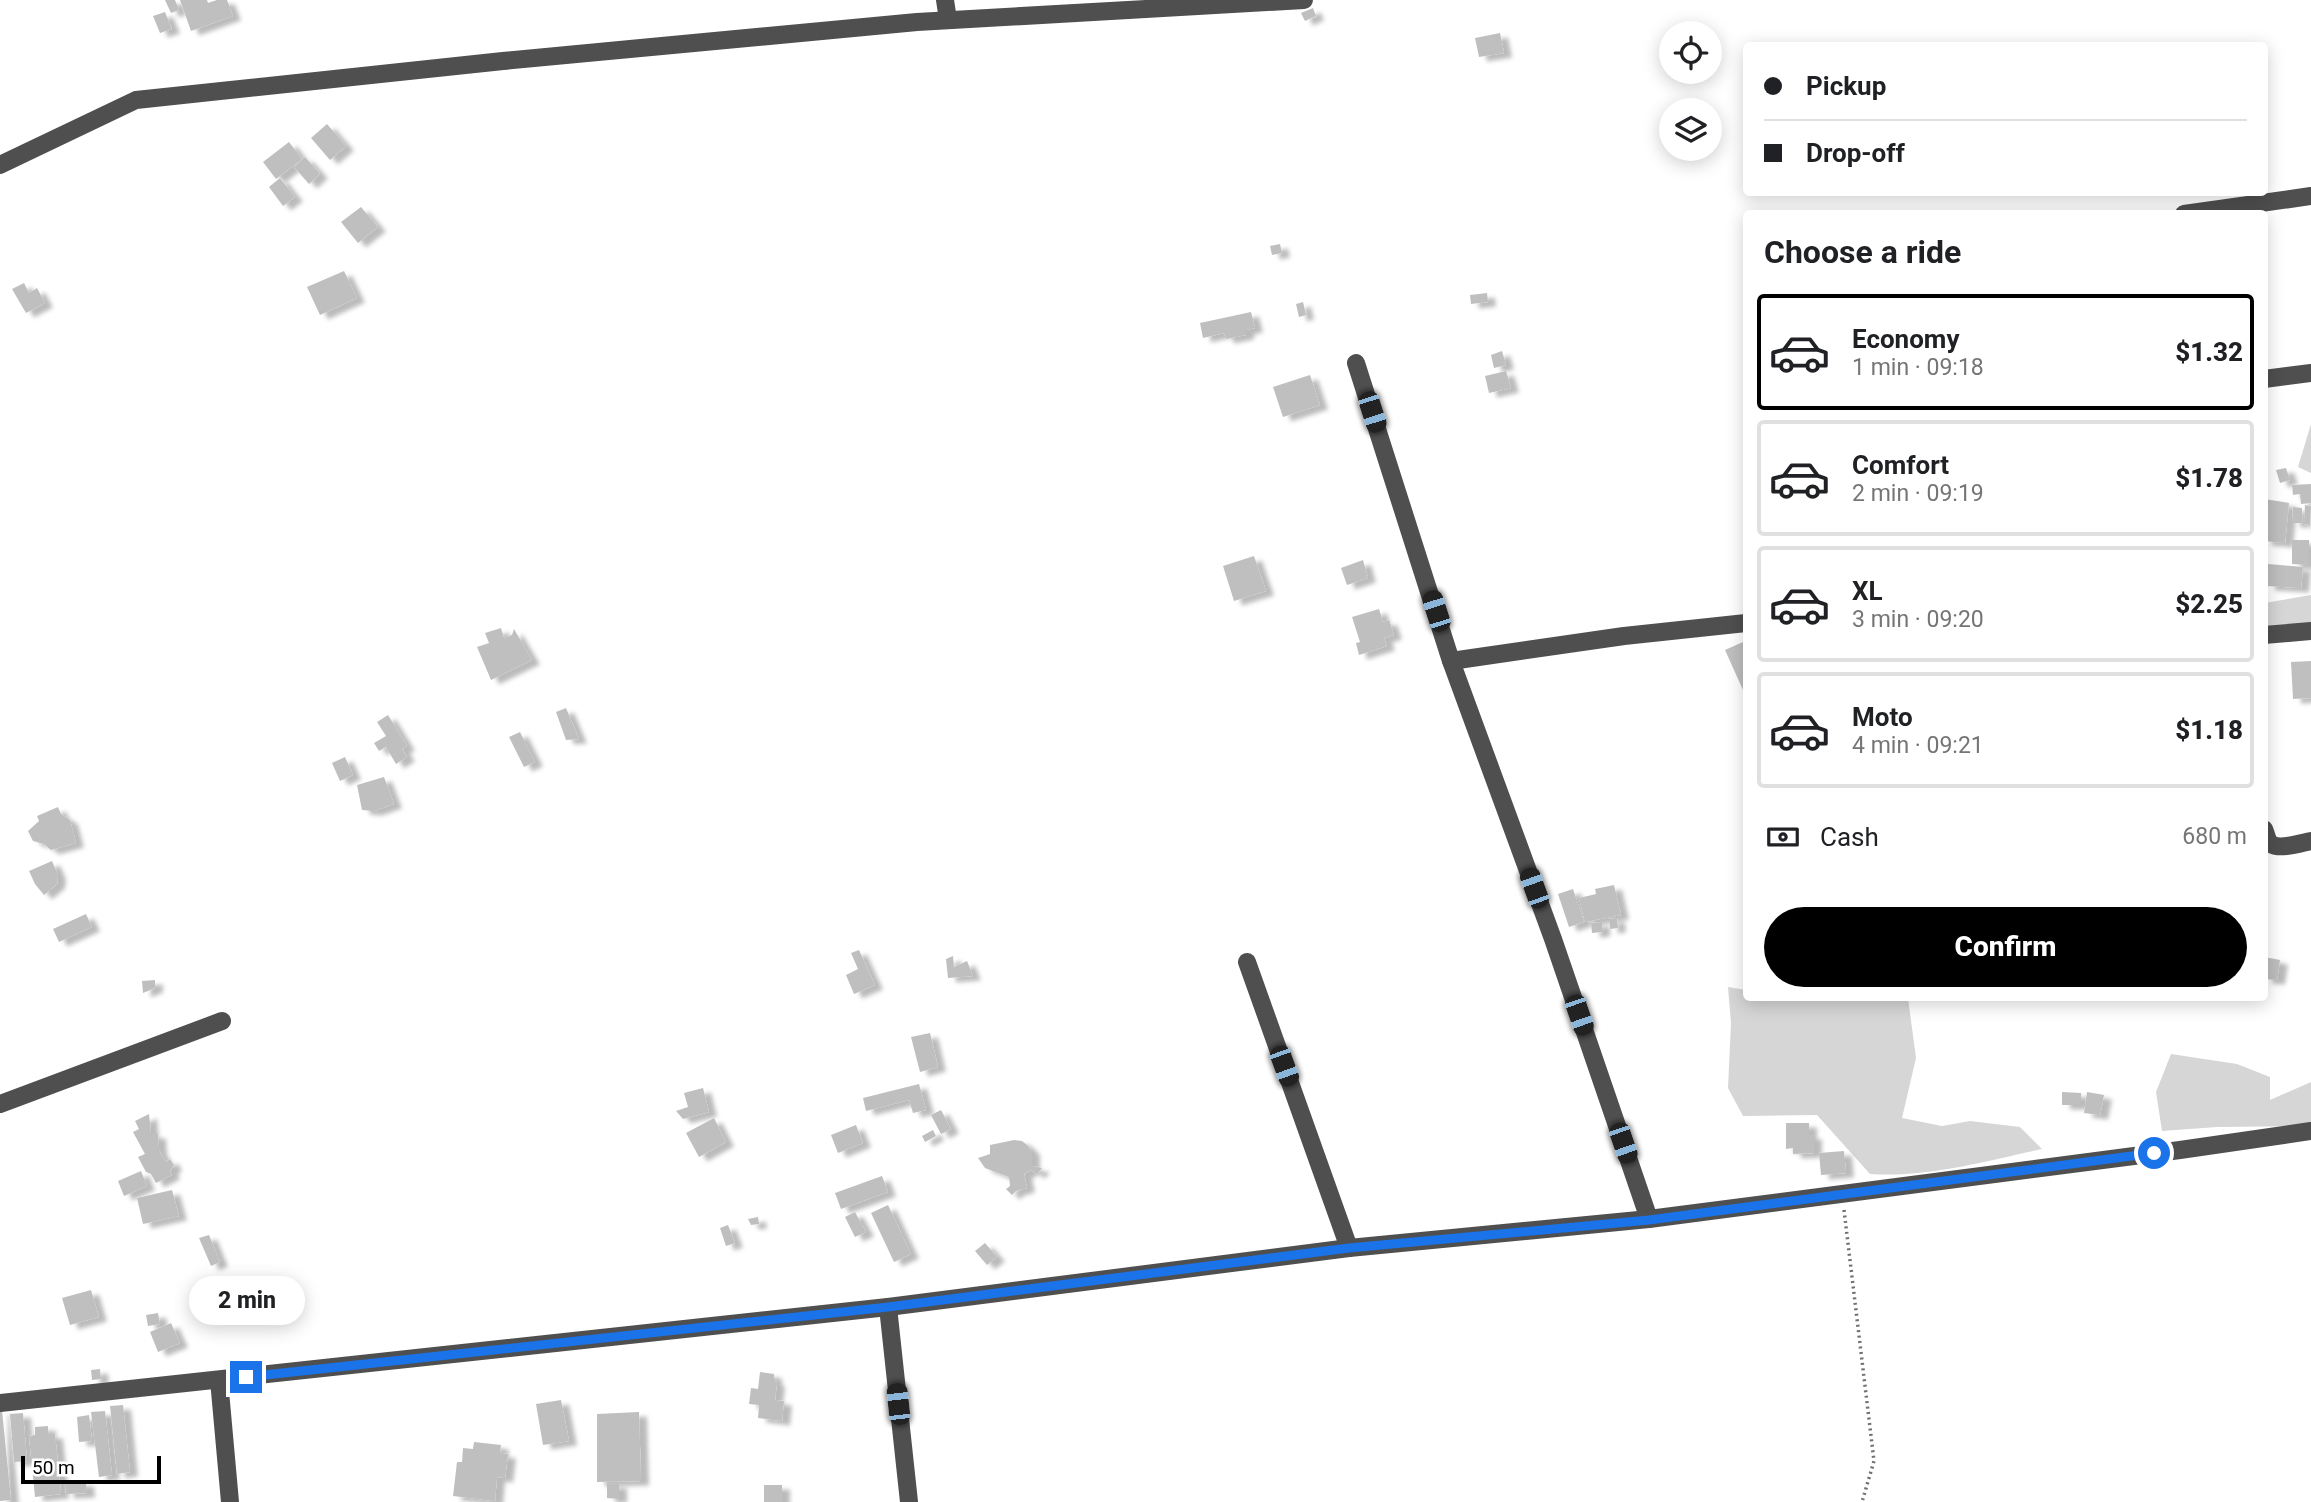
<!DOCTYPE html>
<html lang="en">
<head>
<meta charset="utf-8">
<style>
  :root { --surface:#fff; --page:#f6f6f6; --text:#202124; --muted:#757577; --line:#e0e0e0; --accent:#000 }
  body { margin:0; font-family:Roboto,sans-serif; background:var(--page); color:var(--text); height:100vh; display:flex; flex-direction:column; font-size:26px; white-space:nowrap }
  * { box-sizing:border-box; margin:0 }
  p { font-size:23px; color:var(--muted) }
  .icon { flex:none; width:38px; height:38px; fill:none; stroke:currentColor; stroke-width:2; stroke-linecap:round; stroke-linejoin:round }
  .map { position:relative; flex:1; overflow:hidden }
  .panel { position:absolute; left:1743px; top:210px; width:525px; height:791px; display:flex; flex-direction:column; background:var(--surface); border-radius:7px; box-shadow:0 4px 18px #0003 }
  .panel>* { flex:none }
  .banner { position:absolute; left:1743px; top:42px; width:525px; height:154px; border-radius:7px; box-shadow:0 4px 18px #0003; display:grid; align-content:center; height:154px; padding:0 21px; background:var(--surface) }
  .tools { position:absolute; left:1659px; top:21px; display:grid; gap:14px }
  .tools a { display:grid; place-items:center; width:63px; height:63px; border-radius:50%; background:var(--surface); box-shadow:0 4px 18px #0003; font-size:35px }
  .scale { position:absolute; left:21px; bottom:18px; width:140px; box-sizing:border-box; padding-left:7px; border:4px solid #000; border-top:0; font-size:19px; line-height:24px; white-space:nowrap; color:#000; -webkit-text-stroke:5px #fff; paint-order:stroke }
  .end { position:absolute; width:32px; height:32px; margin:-16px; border:9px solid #1a73e8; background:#fff; box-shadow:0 0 0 4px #fff }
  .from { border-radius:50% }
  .bubble { position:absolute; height:49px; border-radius:24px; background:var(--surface); box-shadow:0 4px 18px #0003; font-size:23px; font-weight:800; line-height:49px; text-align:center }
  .car { position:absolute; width:21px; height:42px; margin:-21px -10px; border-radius:9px; box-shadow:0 0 5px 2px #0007; background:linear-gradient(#222 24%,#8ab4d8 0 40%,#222 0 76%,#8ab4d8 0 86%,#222 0) }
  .banner b { display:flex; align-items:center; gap:24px; height:66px; font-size:26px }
  .banner b+b { border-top:2px solid var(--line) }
  .banner i { width:18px; height:18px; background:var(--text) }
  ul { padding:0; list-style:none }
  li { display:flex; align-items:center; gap:21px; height:116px; margin:0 14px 10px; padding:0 7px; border:4px solid var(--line); border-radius:7px }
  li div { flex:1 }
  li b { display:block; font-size:26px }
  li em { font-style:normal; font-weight:800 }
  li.on { border-color:var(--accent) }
  li>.icon { width:63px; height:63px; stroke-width:1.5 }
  h2 { padding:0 21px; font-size:32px; line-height:84px }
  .pay { display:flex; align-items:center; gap:18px; height:77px; padding:0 21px; font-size:26px }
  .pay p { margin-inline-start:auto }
  .action { display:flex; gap:14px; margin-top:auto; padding:14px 21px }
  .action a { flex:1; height:80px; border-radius:42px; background:var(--accent); color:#fff; font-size:28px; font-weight:800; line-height:80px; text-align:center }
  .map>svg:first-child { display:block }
  .green { fill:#d6d6d6 }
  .building { fill:#bfbfbf; filter:url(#shadow) }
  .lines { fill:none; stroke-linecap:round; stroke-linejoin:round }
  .path { stroke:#717171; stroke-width:3.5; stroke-dasharray:2 3.5; stroke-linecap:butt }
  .minor { stroke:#4f4f4f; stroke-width:18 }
  .route { stroke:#1a73e8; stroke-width:9 }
</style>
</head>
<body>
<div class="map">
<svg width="2311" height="1502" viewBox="0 0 2311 1502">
  <defs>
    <filter id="shadow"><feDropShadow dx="8" dy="4.5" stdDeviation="2" flood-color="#0004"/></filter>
  </defs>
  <rect width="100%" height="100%" fill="#fff"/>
  <g class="green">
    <polygon points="2311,424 2311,473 2298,467"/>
    <polygon points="2311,595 2311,632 2265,636 2265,603"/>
    <path d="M1728 987 1746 990V998H1908L1916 1058 1902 1118 1942 1126 1970 1121 2020 1127 2042 1149C1986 1161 1927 1178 1870 1174L1817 1115 1743 1116 1728 1088 1731 1023Z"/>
    <polygon points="2171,1054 2237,1064 2270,1077 2270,1100 2311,1082 2311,1126 2217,1127 2162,1131 2156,1092"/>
  </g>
  <g class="building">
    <polygon points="165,0 175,0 179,10 171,13"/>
    <polygon points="180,0 207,0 208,3 217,0 227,0 233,16 191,31"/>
    <polygon points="1313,8 1316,16 1305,21 1301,13"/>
    <polygon points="165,12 172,29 160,33 153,16"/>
    <polygon points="1500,33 1504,53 1479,57 1475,38"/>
    <polygon points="327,124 346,146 330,160 311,138"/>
    <polygon points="289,142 302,159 276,179 263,162"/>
    <polygon points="305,157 320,174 309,184 294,167"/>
    <polygon points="280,178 295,197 283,206 269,187"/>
    <polygon points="361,207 378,227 358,243 341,222"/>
    <polygon points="1280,244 1282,253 1272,255 1270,246"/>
    <polygon points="344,271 357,298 320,315 307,287"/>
    <polygon points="24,283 29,293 37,288 45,303 26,313 12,289"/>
    <polygon points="1487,293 1488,302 1471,304 1470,295"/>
    <polygon points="1303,302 1306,315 1299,317 1296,304"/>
    <polygon points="1251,312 1255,328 1246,330 1246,335 1226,339 1224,333 1203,338 1200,323"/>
    <polygon points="1502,351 1506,365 1494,368 1491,355"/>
    <polygon points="1506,371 1511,388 1489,393 1485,376"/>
    <polygon points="1310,375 1320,405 1283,417 1273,387"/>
    <polygon points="2286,468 2290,480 2280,483 2276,470"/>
    <polygon points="2311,484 2311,503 2301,504 2300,494 2293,495 2292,485"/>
    <polygon points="2264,499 2289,503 2285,543 2264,541"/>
    <polygon points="2305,505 2311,506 2310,525 2304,524"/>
    <polygon points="2293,507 2302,508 2302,523 2292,523"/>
    <polygon points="2292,540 2309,540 2309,565 2292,564"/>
    <polygon points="1254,556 1266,591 1234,601 1223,566"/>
    <polygon points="1363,560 1368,578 1347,585 1341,568"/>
    <polygon points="2268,564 2303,567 2301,588 2267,586"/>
    <polygon points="1379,609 1383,622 1389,620 1394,635 1384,638 1387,646 1359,655 1356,643 1360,642 1352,617"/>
    <polygon points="501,628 504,638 512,635 514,629 532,660 491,680 477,647 489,643 485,633"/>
    <polygon points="1743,642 1746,648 1746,689 1743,690 1725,650"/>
    <polygon points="2311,661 2311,698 2293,699 2291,662"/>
    <polygon points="566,708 579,739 566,740 556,712"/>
    <polygon points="388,715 407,746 402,749 407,757 396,764 386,747 379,751 374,743 386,736 377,722"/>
    <polygon points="520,732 535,762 524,767 509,737"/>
    <polygon points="345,757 353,775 340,781 332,763"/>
    <polygon points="384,777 394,804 374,811 362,810 357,785"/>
    <polygon points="58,807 61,814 70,820 76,843 51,850 44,844 33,841 28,831 39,821 37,816"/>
    <polygon points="52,861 58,875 57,884 44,895 35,884 29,871"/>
    <polygon points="1614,885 1621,915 1585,922 1579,898 1596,894 1595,889"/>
    <polygon points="1573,889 1584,922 1569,927 1558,894"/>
    <polygon points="86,914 92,927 59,942 53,929"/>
    <polygon points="1617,918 1618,928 1610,929 1609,919"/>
    <polygon points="1602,922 1602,932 1592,933 1591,923"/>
    <polygon points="859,950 875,985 854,994 846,975 858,969 851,953"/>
    <polygon points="953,956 954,967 967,961 973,976 948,978 946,959"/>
    <polygon points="2264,957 2280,960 2277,980 2264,979"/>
    <polygon points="155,980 155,988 143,993 142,981"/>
    <polygon points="930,1033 938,1067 920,1072 911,1037"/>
    <polygon points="919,1084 926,1110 913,1113 909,1100 866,1111 863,1098"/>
    <polygon points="703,1088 709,1112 683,1119 676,1111 688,1107 684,1093"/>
    <polygon points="2062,1092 2081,1093 2081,1105 2062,1105"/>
    <polygon points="2087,1092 2104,1095 2100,1115 2084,1113"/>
    <polygon points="941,1110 951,1129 941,1134 931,1115"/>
    <polygon points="149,1114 151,1134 158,1134 159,1150 166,1162 170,1159 174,1165 170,1171 172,1175 156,1183 151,1174 146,1172 138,1157 145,1154 133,1132 139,1129 135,1121"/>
    <polygon points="714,1118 726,1142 699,1157 686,1133"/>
    <polygon points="1786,1123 1809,1123 1809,1135 1814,1135 1814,1153 1793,1154 1793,1148 1786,1149"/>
    <polygon points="856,1125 863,1143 838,1153 831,1135"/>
    <polygon points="933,1130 936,1136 925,1142 922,1136"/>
    <polygon points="1014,1140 1022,1141 1027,1145 1032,1151 1032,1166 1042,1168 1037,1174 1031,1170 1024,1174 1027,1188 1016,1191 1012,1195 1006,1189 1010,1186 1009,1177 985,1168 978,1158 990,1154 990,1145"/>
    <polygon points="1844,1151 1846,1173 1821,1175 1819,1153"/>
    <polygon points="141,1171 147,1186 124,1196 118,1181"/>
    <polygon points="882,1176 888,1192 841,1209 835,1193"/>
    <polygon points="172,1190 179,1216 143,1224 137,1198"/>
    <polygon points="888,1205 911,1254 894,1262 871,1213"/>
    <polygon points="855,1212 866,1232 855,1237 845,1217"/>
    <polygon points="758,1217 759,1224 751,1225 748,1219"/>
    <polygon points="728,1225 735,1243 726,1246 720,1228"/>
    <polygon points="209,1235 220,1262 211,1266 199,1238"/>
    <polygon points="985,1243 997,1257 987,1265 975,1251"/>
    <polygon points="91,1290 99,1317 70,1325 62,1298"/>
    <polygon points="158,1313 160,1324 148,1326 146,1315"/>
    <polygon points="171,1323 180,1343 158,1352 150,1332"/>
    <polygon points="100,1369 101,1379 92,1380 91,1370"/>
    <polygon points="760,1372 774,1374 774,1381 777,1382 775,1400 784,1401 782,1421 758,1418 759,1405 749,1404 751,1388 758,1389"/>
    <polygon points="561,1400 569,1441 543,1445 536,1404"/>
    <polygon points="123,1405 130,1472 117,1474 110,1406"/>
    <polygon points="0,1410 2,1410 11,1500 0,1501"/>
    <polygon points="105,1411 112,1475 99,1477 91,1412"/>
    <polygon points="639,1412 641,1481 597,1482 597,1414"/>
    <polygon points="23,1413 27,1461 14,1462 10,1414"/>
    <polygon points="89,1415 92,1441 79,1442 77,1417"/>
    <polygon points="48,1426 48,1434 55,1434 61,1494 35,1497 29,1436 35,1435 35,1427"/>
    <polygon points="474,1442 501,1445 500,1453 508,1454 505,1478 497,1477 495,1501 453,1496 457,1462 462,1462 463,1448 473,1449"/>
    <polygon points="65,1482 86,1482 87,1493 66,1494"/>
    <polygon points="607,1484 619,1484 619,1499 607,1498"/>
    <rect x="764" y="1485" width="18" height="17"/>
  </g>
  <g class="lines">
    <polyline class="path" points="1844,1210 1874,1461 1862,1502"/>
    <g class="minor">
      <polyline points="945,0 948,20"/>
      <polyline points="0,165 136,100 503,61 917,22 1304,0"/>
      <polyline points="2184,214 2311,196"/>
      <polyline points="1356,363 1451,661 1553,939 1649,1219"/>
      <polyline points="2264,379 2311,373"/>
      <polyline points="2264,635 2311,631"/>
      <polyline points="1451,661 1624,636 1746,623"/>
      <path d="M2264 829C2266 833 2267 841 2271 844 2280 850 2301 843 2311 841"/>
      <polyline points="1247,962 1349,1248"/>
      <polyline points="0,1104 222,1021"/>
      <polyline points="888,1307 909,1502"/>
      <polyline points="219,1380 230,1502"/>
      <polyline points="0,1403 888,1307 1349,1248 1649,1219 2180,1150 2311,1131"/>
    </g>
  </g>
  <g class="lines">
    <polyline class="route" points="246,1377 888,1307 1349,1248 1649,1220 2154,1153"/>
  </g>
</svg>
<div class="tools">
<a><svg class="icon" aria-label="locate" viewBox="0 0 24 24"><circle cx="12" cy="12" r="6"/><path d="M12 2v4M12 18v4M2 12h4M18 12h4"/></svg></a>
<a><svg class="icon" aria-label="layers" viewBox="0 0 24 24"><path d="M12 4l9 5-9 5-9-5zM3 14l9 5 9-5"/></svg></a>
</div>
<div class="scale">50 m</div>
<i class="end from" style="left:2154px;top:1153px"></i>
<i class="end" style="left:246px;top:1377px"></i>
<div class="bubble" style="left:189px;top:1276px;width:116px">2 min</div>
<i class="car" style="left:1372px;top:412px;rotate:162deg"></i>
<i class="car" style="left:1436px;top:611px;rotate:342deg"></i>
<i class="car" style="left:1534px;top:888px;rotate:340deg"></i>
<i class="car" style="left:1579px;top:1015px;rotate:161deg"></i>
<i class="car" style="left:1284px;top:1066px;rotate:160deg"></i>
<i class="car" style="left:1623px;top:1143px;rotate:161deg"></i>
<i class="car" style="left:898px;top:1404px;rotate:354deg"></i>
<div class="banner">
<b><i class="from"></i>Pickup</b>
<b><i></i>Drop-off</b>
</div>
<section class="panel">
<h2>Choose a ride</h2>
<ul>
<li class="on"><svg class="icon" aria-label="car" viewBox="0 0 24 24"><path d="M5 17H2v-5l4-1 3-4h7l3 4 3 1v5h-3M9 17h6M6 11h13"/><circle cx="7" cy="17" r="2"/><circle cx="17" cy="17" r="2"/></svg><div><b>Economy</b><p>1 min · 09:18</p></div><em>$1.32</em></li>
<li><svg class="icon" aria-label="car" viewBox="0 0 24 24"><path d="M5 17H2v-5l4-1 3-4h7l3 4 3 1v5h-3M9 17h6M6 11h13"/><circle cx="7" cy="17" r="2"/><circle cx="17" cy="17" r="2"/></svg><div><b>Comfort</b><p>2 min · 09:19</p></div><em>$1.78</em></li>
<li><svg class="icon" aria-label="car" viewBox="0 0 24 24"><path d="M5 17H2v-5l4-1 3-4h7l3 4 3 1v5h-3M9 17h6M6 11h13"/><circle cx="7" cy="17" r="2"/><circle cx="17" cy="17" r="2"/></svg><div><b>XL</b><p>3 min · 09:20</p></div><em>$2.25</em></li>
<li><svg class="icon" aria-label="car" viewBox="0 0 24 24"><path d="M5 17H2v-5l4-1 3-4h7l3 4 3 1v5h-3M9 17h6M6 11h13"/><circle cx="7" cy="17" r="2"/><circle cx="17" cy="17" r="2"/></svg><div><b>Moto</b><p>4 min · 09:21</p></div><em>$1.18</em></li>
</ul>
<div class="pay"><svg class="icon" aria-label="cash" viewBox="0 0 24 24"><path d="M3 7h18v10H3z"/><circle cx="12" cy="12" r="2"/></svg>Cash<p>680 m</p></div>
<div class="action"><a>Confirm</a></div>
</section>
</div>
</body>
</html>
